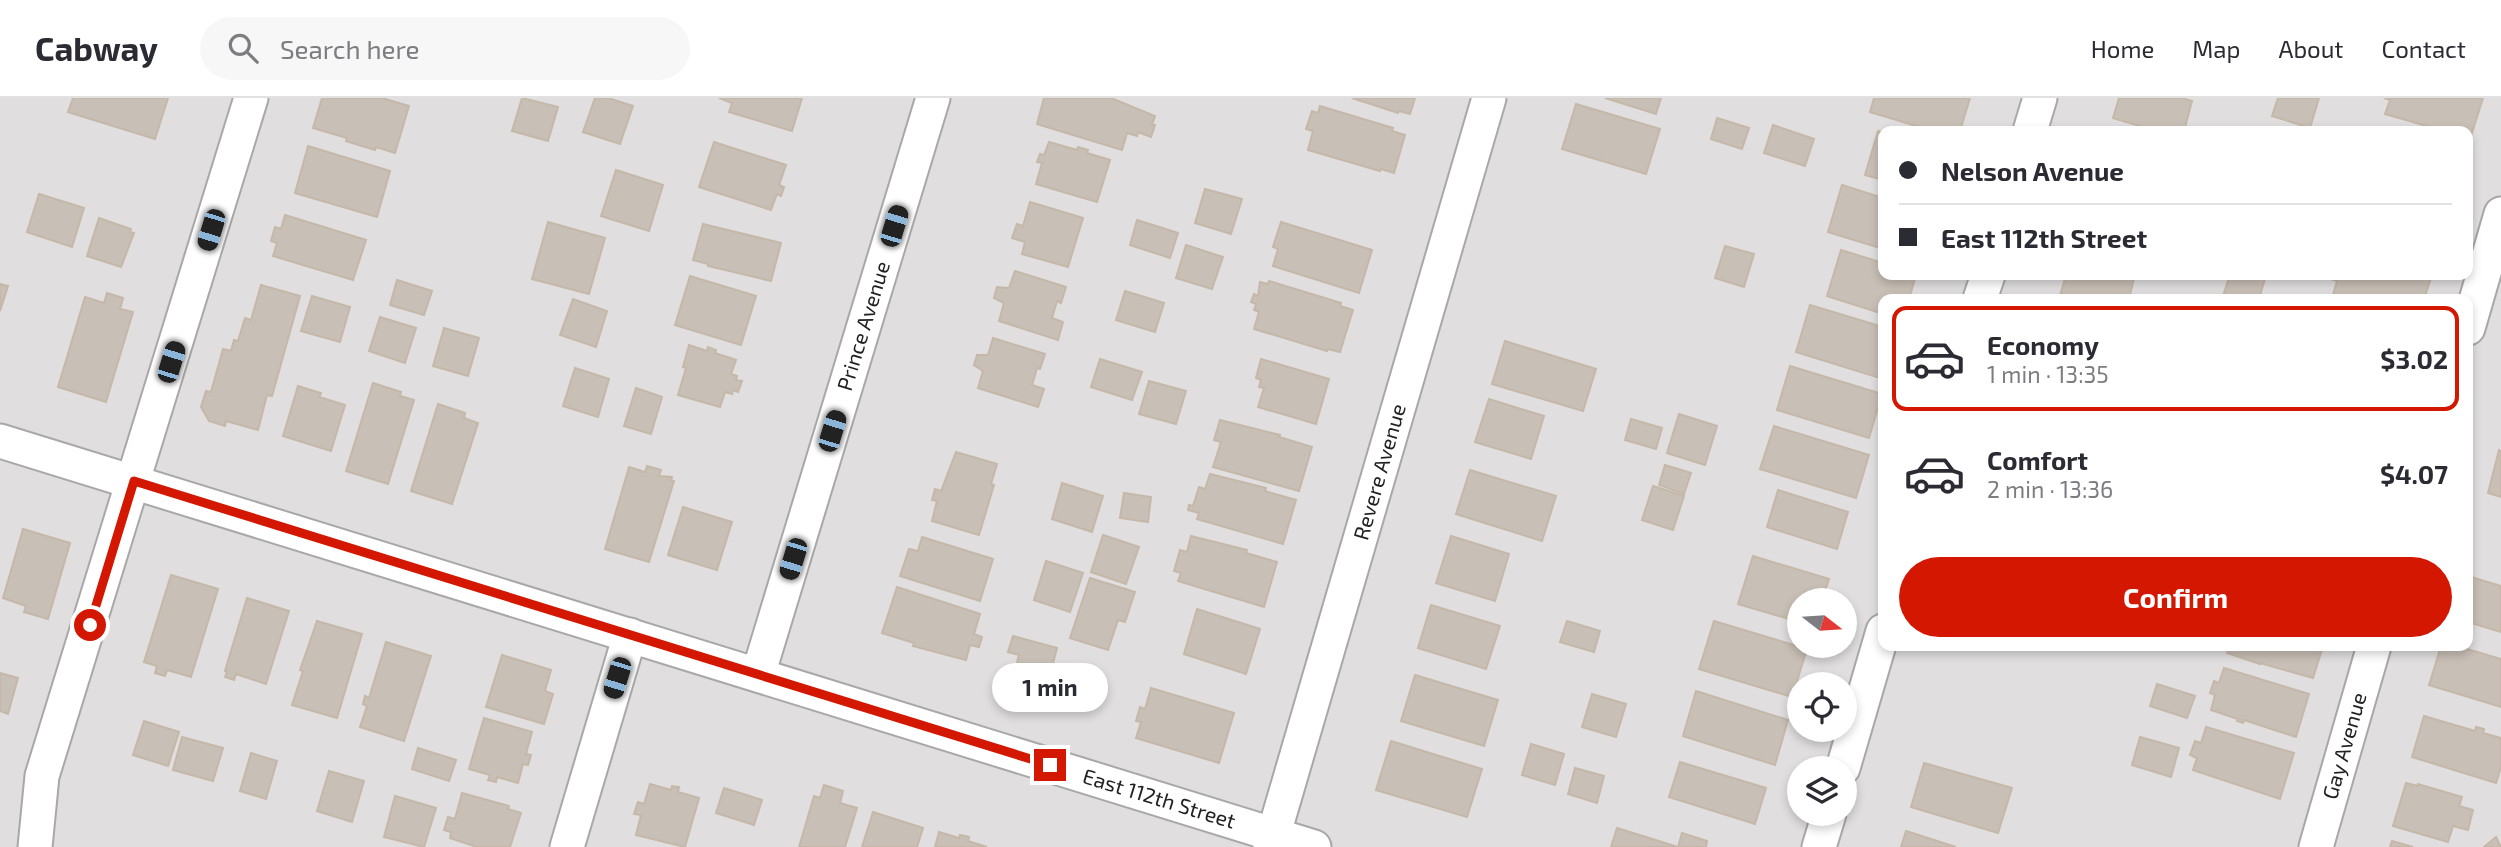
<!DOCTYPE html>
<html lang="en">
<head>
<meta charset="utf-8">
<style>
  :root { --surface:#fff; --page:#f7f7f7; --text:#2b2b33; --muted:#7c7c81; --line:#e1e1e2; --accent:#d31700 }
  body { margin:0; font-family:"Exo 2",sans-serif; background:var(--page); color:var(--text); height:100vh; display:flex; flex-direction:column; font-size:26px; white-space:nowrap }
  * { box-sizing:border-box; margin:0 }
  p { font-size:23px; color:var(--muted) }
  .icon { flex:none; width:38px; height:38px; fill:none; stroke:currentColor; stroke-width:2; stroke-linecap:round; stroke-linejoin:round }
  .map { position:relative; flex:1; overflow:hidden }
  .panel { position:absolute; left:1878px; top:196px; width:595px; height:357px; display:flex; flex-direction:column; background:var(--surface); border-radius:14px; box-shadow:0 4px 10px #0003 }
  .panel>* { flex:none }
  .banner { position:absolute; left:1878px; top:28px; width:595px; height:154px; border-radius:14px; box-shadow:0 4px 10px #0003; display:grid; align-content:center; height:154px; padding:0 21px; background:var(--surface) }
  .needle { width:46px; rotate:107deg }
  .fabs { position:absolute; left:1787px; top:490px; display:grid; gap:14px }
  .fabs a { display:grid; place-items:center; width:70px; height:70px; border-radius:50%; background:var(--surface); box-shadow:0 4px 10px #0003; font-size:35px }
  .end { position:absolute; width:32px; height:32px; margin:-16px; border:9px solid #d31700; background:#fff; box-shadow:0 0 0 4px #fff }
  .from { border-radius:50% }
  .bubble { position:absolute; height:49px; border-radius:24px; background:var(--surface); box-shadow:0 4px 10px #0003; font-size:23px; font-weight:700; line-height:49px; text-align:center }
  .car { position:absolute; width:21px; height:42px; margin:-21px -10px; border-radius:9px; box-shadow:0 0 5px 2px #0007; background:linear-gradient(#222 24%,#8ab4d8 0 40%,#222 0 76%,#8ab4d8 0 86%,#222 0) }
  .banner b { display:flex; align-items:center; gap:24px; height:66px; font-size:26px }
  .banner b+b { border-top:2px solid var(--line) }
  .banner i { width:18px; height:18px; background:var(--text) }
  ul { padding:12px 0 0; list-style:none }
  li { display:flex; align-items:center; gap:21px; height:105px; margin:0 14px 10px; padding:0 7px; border:4px solid transparent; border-radius:14px }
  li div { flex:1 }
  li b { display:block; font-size:26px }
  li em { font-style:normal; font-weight:700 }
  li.on { border-color:var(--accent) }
  li>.icon { width:63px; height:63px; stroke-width:1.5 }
  .action { display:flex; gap:14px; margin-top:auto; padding:14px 21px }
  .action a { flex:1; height:80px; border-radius:42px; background:var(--accent); color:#fff; font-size:28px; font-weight:700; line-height:80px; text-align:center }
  header { display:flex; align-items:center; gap:42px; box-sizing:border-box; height:98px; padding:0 35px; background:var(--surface); border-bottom:2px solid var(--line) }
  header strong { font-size:33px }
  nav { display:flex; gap:38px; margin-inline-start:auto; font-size:24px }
  .search { width:490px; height:63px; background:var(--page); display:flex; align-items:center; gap:18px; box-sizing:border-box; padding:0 24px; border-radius:38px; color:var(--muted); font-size:26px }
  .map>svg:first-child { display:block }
  .residential { fill:#e0dede; fill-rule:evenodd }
  .building { fill:#c8bfb6; stroke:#c5b8a8; stroke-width:2 }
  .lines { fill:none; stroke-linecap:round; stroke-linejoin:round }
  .minor-casing { stroke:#a8a8a8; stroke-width:37 }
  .minor { stroke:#fff; stroke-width:33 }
  .route { stroke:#d31700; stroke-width:9 }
  .labels { text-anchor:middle; stroke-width:5; stroke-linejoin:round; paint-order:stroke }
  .street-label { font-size:21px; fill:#212121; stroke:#fff }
</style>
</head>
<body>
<header>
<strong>Cabway</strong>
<div class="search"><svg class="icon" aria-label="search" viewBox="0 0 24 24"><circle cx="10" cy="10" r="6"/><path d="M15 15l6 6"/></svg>Search here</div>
<nav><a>Home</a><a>Map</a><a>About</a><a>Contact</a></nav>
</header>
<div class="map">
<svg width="2501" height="749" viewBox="0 0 2501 749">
  <rect width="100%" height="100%" fill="#f2f0e8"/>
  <path class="residential" d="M0 0H2501V749H0ZM1883 33H2468V177H1883ZM1883 201H2468V548H1883ZM1799 502H1844V548H1799ZM1799 586H1844V632H1799ZM1799 670H1844V716H1799Z"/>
  <g class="building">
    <polygon points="73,0 168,0 155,41 68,14"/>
    <polygon points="322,0 382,0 409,8 395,55 376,49 375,52 346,43 347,40 313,30"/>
    <polygon points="522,0 558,9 548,43 512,33"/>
    <polygon points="595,0 608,0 633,8 620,46 583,34"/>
    <polygon points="719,0 802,0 792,33 729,14 732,5"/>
    <polygon points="1044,0 1111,0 1155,18 1152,27 1155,27 1151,39 1138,34 1137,38 1127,35 1122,52 1037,26"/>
    <polygon points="1352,0 1415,0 1410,16 1399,13 1398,15"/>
    <polygon points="1605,0 1661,0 1656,16"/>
    <polygon points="1874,0 1970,0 1960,33 1933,33 1870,14"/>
    <polygon points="2119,0 2182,0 2192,3 2184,33 2149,33 2150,31 2113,20"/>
    <polygon points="2278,0 2319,0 2310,30 2272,18"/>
    <polygon points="2384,0 2483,0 2470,41 2468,40 2468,33 2444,33 2385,16 2390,2"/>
    <polygon points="1576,6 1660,31 1646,76 1562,51"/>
    <polygon points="1320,8 1393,30 1392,33 1405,37 1394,75 1381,71 1380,73 1308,52 1313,33 1306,31 1312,13 1318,15"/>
    <polygon points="1717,20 1749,30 1742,51 1711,41"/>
    <polygon points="1773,27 1814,41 1805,68 1764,55"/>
    <polygon points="1878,33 1883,35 1883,82 1865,77"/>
    <polygon points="714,44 786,67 779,87 784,89 781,98 777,96 771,112 699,89"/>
    <polygon points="1049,44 1077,52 1078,49 1088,52 1087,55 1110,62 1097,104 1036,86 1042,65 1037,64 1040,56 1044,57"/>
    <polygon points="308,48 390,73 377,119 295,95"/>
    <polygon points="616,72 663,87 649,133 601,118"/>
    <polygon points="1842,87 1883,100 1883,151 1828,134"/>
    <polygon points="1205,91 1242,101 1231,136 1195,125"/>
    <polygon points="39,96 84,110 72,149 27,134"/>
    <polygon points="1030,104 1083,120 1068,169 1022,156 1025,144 1012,140 1017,126 1023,128"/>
    <polygon points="285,117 366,142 353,182 273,158 277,145 271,143 275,129 281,131"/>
    <polygon points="99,120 131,131 130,134 134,135 121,169 87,158"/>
    <polygon points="1137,122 1178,135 1170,160 1130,147"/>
    <polygon points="548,124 605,140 589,196 532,181"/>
    <polygon points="1281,124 1372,152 1359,195 1273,168 1278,151 1273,149"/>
    <polygon points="703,126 781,145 771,183 708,168 708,166 693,162"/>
    <polygon points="1186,147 1223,159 1212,191 1176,180"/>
    <polygon points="1725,148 1754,156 1744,189 1715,180"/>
    <polygon points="1841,152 1883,165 1883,177 1916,177 1909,201 1883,201 1883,216 1827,198"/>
    <polygon points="1015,173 1066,189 1061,205 1057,203 1052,220 1063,224 1058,242 999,223 1004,205 994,200 997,189 1009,190"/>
    <polygon points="2066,177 2125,177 2134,180 2129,201 2059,201"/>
    <polygon points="2230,177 2266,177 2259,201 2235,201 2223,198"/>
    <polygon points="2325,177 2419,177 2431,180 2424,201 2347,201 2333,197 2337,183 2325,179"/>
    <polygon points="690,178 756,198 741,247 675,227"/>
    <polygon points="397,182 432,193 424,217 390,207"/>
    <polygon points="1269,183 1341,205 1340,208 1353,212 1340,254 1328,251 1327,253 1254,231 1259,214 1254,212 1256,206 1251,204 1254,196 1258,198 1260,184 1268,186"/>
    <polygon points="0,186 8,188 0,213"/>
    <polygon points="261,187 300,198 272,298 267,297 258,332 226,323 225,328 209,323 201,309 206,293 211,294 223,251 231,253 234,242 238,243 245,220 251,222"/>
    <polygon points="1125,193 1164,205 1155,234 1116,222"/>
    <polygon points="107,195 123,200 120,211 133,214 106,304 58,289 85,199 104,205"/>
    <polygon points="312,198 350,209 340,244 301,233"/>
    <polygon points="573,201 607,213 596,249 560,237"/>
    <polygon points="1810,207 1883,229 1883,281 1796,254"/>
    <polygon points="380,219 416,230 405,265 369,253"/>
    <polygon points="444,230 479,240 468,278 433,268"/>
    <polygon points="993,240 1045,256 1040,271 1037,270 1032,287 1044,291 1038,309 978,290 983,273 974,267 977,257 988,257"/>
    <polygon points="1505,243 1596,271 1583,313 1492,286"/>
    <polygon points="689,247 707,253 708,249 716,252 715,255 736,262 731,276 737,278 736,282 742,283 738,294 733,292 732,296 725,294 720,309 678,297 686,270 683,269"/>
    <polygon points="1100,261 1142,274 1132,302 1091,289"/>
    <polygon points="1261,261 1329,281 1316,326 1258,309 1264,290 1259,289 1261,282 1256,280"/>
    <polygon points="1790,268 1882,296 1869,340 1777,312"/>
    <polygon points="575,270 609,281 598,319 563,308"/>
    <polygon points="1149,283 1186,293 1176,326 1139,316"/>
    <polygon points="373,285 401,294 400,298 414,302 388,386 346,373"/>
    <polygon points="298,288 321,295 319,299 345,307 331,353 283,338"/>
    <polygon points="636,290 662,299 651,336 624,328"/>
    <polygon points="1489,301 1544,318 1531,361 1475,344"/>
    <polygon points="438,306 465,315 464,320 478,325 452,406 411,393"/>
    <polygon points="1679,316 1717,328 1705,367 1667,355"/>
    <polygon points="1631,321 1662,330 1656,351 1625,342"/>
    <polygon points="1220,322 1280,337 1279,339 1312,349 1299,393 1213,369 1221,344 1214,342"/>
    <polygon points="1774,328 1869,357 1856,400 1760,371"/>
    <polygon points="2499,352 2501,353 2501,399 2488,395"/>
    <polygon points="956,354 997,366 991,386 994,387 979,437 932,423 937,403 932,402 935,391 941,393"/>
    <polygon points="1665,367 1691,375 1684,396 1659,387"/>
    <polygon points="647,368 661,372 659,378 672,379 671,382 674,383 649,464 605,451 629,369 645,374"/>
    <polygon points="1470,372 1556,398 1542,443 1456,416"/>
    <polygon points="1210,376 1266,390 1265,393 1296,402 1283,446 1197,421 1199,415 1188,412 1189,407 1193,408 1199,389 1205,391"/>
    <polygon points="1062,385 1103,398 1092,434 1052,421"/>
    <polygon points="1653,388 1684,398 1673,432 1642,422"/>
    <polygon points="1778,392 1848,414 1837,451 1767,429"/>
    <polygon points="1124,395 1151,399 1148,424 1120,420"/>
    <polygon points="683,409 732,424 717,472 668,457"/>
    <polygon points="23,431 70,445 48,521 24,514 26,508 3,500"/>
    <polygon points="1103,437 1139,449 1126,486 1091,474"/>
    <polygon points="1191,438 1247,452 1246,455 1277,464 1264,509 1178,483 1181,475 1174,473 1180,452 1187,454"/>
    <polygon points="1451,438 1509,456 1495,503 1436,485"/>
    <polygon points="922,439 993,461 980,503 900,478 909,451 918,453"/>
    <polygon points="1753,458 1829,481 1822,502 1799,502 1799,524 1738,506"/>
    <polygon points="1046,463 1083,475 1070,514 1034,502"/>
    <polygon points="171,477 218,491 191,579 167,572 165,578 155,575 157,568 144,564"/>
    <polygon points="2468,478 2501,488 2501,534 2468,524"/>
    <polygon points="1090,480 1135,494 1125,524 1118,522 1108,552 1070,540"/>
    <polygon points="897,489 980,516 974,536 982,539 979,549 970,547 966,562 913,548 914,545 882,535"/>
    <polygon points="247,500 289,513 266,586 236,576 234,582 225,579 227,574 225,573"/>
    <polygon points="1431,507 1500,528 1486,571 1418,550"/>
    <polygon points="1197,511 1260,531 1246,576 1184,556"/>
    <polygon points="317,523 362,536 337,620 292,607 303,573 300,572"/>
    <polygon points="1567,523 1600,533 1594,554 1560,544"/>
    <polygon points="1714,523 1807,551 1792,599 1699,571"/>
    <polygon points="1013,538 1057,550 1047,588 1013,579 1019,557 1008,554"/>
    <polygon points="386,544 431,558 404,643 360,629 367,608 363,606 365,598 369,600"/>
    <polygon points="2230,548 2323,548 2313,580 2260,565 2260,566 2227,555"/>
    <polygon points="2441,548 2457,548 2501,561 2501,609 2429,587"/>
    <polygon points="502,557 551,572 545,593 553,596 544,626 486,609"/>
    <polygon points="2224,570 2309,596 2296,639 2244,622 2243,625 2237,623 2238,621 2211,612 2215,597 2210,595 2214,583 2219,585"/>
    <polygon points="0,575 18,580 8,616 0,613"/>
    <polygon points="1415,577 1498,602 1484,648 1401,623"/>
    <polygon points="2157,586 2195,598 2187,620 2150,608"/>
    <polygon points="1151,590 1234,615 1219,665 1136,640 1141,624 1136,623 1140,609 1145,611"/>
    <polygon points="1696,593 1788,622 1775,667 1683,638"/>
    <polygon points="1592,596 1626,606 1616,639 1582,629"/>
    <polygon points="2424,618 2475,633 2476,629 2484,631 2483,635 2501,640 2501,669 2496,685 2412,659"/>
    <polygon points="484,620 532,634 526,656 531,657 528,667 523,666 518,685 497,679 496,684 488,682 490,677 469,671"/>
    <polygon points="144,623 179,634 168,668 133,657"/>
    <polygon points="2206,629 2294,655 2280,701 2193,672 2197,660 2190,657 2195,643 2201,645"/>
    <polygon points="182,639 223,650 213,683 173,672"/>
    <polygon points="2140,639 2179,650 2171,679 2132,667"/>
    <polygon points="1391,643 1482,671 1467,719 1376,692"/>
    <polygon points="1531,646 1564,656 1555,687 1522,677"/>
    <polygon points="418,650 456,662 449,683 412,671"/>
    <polygon points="251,655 277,663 266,701 240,693"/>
    <polygon points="1680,664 1766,690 1755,726 1669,699"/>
    <polygon points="1924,665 2012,690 1998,735 1911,709"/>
    <polygon points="1575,670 1604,678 1597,705 1568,696"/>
    <polygon points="329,673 364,683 352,724 317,713"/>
    <polygon points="2406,685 2418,688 2418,686 2462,699 2459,708 2473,712 2468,732 2453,728 2448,744 2393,728"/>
    <polygon points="650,686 671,692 672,688 679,689 678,694 699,700 685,749 636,737 641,717 634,716 638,704 644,706"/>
    <polygon points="824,687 843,693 840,705 857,710 845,749 799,749 814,698 820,700"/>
    <polygon points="724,690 762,702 754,727 716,715"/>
    <polygon points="462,695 509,708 508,711 521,715 510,749 477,749 450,740 451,734 444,732 448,719 455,721"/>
    <polygon points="395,698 436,710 424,749 384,739"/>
    <polygon points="873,714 923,730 917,749 862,749"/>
    <polygon points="1617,730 1678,749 1682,735 1707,743 1706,749 1611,749"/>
    <polygon points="1906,733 1956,749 1901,749"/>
    <polygon points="939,734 959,740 960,737 969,739 968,743 987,749 935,749"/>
    <polygon points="2496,739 2501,749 2484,749"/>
    <polygon points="2392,743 2413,749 2390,749"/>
  </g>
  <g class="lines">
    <g class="minor-casing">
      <g id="minor">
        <polyline points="2030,33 2040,0"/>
        <polyline points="1980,201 1988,177"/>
        <polyline points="2468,230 2501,116"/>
        <polyline points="0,343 1314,749"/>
        <polyline points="758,577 933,0"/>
        <polyline points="1843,670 1883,533"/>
        <polyline points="35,749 42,678 251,0"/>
        <polyline points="567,749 630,537"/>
        <polyline points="1270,749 1489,0"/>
        <polyline points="1819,749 1829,716"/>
        <polyline points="2316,749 2374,548"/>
      </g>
    </g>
    <use href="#minor" class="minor"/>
  </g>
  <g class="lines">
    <polyline class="route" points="90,527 134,383 1050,667"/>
  </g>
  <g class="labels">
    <g class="street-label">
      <text transform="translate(864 228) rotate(-73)" y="7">Prince Avenue</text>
      <text transform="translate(1380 374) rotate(-74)" y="7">Revere Avenue</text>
      <text transform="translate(2345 648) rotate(-74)" y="7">Gay Avenue</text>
      <text transform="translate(1159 701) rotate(17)" y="7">East 112th Street</text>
    </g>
  </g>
</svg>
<div class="fabs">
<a><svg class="needle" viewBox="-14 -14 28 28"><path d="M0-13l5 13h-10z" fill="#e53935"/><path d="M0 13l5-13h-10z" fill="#7c7c81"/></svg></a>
<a><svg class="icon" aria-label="locate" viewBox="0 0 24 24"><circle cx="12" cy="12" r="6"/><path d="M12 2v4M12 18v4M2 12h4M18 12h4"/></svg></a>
<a><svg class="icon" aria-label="layers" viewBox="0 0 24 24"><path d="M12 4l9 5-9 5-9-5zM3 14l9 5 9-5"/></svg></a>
</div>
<i class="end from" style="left:90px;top:527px"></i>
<i class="end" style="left:1050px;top:667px"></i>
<div class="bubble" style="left:992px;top:565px;width:116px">1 min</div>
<i class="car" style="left:894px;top:128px;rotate:17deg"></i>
<i class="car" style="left:211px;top:132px;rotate:197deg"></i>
<i class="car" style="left:171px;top:264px;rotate:17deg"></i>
<i class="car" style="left:832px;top:333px;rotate:17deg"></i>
<i class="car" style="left:793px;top:461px;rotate:197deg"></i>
<i class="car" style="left:617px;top:580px;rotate:197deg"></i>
<div class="banner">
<b><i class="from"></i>Nelson Avenue</b>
<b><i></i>East 112th Street</b>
</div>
<section class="panel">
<ul>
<li class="on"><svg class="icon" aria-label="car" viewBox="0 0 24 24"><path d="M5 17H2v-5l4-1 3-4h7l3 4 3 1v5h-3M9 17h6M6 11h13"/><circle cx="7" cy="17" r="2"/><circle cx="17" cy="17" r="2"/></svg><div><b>Economy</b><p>1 min · 13:35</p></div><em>$3.02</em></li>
<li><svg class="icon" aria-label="car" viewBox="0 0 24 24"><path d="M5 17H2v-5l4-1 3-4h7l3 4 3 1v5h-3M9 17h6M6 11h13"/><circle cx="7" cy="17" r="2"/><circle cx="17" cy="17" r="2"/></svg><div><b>Comfort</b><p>2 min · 13:36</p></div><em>$4.07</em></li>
</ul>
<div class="action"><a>Confirm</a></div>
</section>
</div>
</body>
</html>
